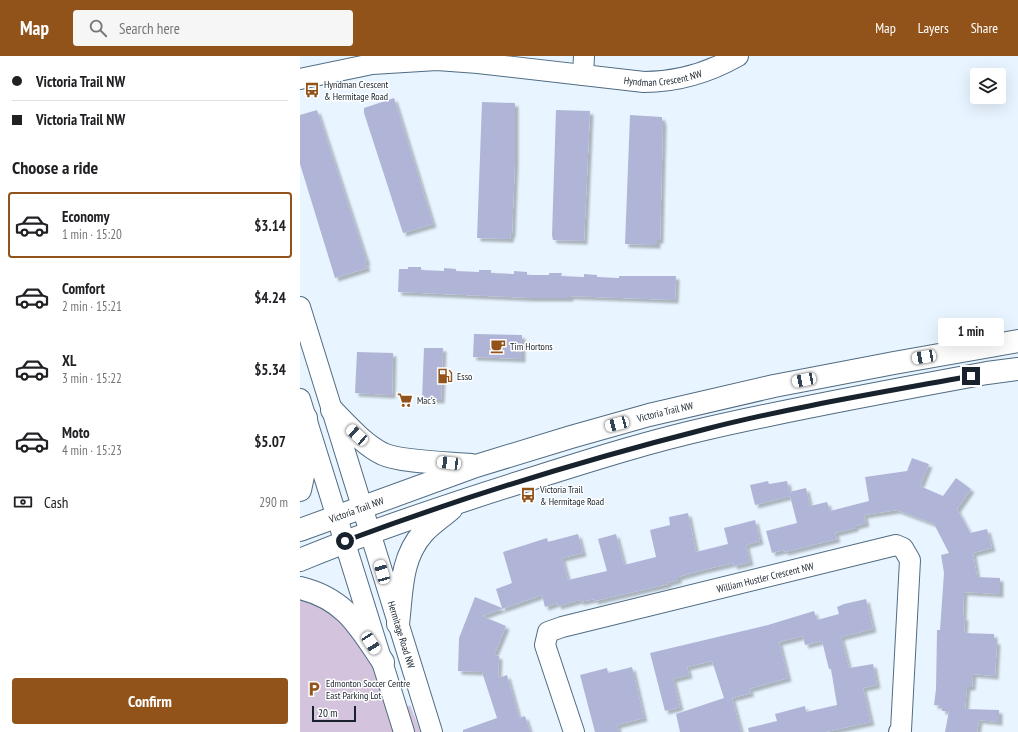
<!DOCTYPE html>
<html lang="en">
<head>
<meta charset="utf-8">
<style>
  :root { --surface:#fff; --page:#f6f6f6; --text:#202124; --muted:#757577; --line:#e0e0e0; --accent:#92531b }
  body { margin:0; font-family:"PT Sans Narrow",sans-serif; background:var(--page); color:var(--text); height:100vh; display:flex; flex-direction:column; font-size:15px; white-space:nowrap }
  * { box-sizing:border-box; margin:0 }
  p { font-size:13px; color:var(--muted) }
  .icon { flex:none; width:22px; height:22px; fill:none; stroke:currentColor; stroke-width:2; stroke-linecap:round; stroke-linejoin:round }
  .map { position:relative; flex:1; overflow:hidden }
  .drawer { display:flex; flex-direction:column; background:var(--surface); width:300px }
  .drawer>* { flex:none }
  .guide { display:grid; align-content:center; height:88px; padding:0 12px; background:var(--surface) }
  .buttons { position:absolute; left:670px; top:12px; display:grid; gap:8px }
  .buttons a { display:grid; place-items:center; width:36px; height:36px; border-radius:4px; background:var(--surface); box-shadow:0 4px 16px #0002; font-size:20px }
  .scale { position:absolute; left:12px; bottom:10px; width:44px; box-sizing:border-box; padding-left:4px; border:2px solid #17222c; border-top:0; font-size:11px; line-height:14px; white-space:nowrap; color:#17222c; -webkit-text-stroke:3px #fff; paint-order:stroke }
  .end { position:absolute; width:18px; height:18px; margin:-9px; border:5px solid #17222c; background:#fff; box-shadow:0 0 0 2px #fff }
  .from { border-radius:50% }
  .bubble { position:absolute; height:28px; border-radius:4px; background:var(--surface); box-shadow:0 4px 16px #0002; font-size:13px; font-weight:700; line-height:28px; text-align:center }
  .car { position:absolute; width:12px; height:24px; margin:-12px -6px; border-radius:5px; box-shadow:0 0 3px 1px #0007; background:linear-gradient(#fff 24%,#345 0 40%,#fff 0 76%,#345 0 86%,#fff 0) }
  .guide b { display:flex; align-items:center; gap:14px; height:38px; font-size:15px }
  .guide b+b { border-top:1px solid var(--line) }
  .guide i { width:10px; height:10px; background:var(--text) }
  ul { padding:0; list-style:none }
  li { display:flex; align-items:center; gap:12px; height:66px; margin:0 8px 6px; padding:0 4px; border:2px solid transparent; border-radius:4px }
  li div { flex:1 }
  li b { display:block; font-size:15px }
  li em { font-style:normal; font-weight:700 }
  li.current { border-color:var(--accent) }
  li>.icon { width:36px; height:36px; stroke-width:1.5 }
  h2 { padding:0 12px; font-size:18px; line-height:48px }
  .pay { display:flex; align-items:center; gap:10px; height:44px; padding:0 12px; font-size:15px }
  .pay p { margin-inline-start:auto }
  .primary-button { display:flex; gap:8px; margin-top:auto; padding:8px 12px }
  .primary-button a { flex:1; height:46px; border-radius:4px; background:var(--accent); color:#fff; font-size:16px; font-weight:700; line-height:46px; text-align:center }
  header { display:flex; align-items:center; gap:24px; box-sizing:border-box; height:56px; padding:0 20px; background:var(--accent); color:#fff }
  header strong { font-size:19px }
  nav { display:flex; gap:22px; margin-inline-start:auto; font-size:14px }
  .search { width:280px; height:36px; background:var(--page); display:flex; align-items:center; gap:10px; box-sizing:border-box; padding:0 14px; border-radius:4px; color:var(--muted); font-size:15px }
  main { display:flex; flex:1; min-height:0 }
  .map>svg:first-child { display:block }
  .green { fill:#d3c3dc }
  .building { fill:#b0b5d7; filter:url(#shadow) }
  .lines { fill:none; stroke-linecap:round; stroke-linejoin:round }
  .minor-casing { stroke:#506c83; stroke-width:22 }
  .major-casing { stroke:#506c83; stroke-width:24 }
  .minor { stroke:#fff; stroke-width:20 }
  .major { stroke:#fff; stroke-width:22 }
  .route { stroke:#17222c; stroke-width:5 }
  .labels { text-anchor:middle; stroke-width:3; stroke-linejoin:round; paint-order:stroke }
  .street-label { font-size:10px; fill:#17222c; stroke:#fff }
  .poi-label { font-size:10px; fill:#17222c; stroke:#fff; text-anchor:start }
</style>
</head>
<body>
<header>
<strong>Map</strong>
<div class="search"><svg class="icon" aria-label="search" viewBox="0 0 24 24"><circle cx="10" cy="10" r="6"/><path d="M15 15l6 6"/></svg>Search here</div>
<nav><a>Map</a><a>Layers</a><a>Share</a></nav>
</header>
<main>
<section class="drawer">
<div class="guide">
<b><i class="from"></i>Victoria Trail NW</b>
<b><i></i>Victoria Trail NW</b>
</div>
<h2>Choose a ride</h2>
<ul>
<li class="current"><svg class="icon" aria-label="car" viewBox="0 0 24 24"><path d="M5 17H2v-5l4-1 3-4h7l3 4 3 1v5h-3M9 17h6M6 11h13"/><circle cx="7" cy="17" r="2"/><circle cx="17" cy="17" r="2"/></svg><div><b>Economy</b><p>1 min · 15:20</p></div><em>$3.14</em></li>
<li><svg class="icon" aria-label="car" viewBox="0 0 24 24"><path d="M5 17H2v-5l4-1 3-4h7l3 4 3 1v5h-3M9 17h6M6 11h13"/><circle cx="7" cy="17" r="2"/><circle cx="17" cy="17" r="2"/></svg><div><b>Comfort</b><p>2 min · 15:21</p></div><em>$4.24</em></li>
<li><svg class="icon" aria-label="car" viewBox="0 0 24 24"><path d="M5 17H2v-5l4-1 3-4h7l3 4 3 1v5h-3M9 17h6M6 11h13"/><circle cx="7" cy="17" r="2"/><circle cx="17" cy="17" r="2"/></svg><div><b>XL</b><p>3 min · 15:22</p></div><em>$5.34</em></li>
<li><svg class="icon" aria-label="car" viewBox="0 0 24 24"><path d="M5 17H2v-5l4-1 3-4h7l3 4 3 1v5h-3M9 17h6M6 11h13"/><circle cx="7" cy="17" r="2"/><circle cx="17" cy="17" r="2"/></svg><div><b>Moto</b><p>4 min · 15:23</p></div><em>$5.07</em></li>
</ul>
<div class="pay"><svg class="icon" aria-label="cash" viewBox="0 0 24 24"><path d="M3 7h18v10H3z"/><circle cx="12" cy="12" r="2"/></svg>Cash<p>290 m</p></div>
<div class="primary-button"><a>Confirm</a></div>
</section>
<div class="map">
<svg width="718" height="676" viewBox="0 0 718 676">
  <defs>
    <filter id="shadow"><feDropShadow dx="3.5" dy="3.5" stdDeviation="1" flood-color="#0004"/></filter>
  </defs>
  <rect width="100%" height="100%" fill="#e8f4ff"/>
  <g class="green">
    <polygon points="0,543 37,557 74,611 94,676 0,676"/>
    <polygon points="110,649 121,676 114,676 106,652"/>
  </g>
  <g class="building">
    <polygon points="94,42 133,168 103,177 64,57 64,52"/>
    <polygon points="182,46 215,47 215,105 212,178 211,178 210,183 177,182"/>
    <polygon points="17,54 67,206 65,206 67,212 35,222 0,108 0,59"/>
    <polygon points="256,54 290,55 284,185 253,184 252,179"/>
    <polygon points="330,59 362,61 362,65 363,65 360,184 357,184 357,189 325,188"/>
    <polygon points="108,211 121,211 121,214 144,215 144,212 156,213 156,215 179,216 179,214 191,214 191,217 214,218 214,215 227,216 227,219 249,219 249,217 262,217 261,220 284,221 284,218 297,219 297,221 319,222 319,220 376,220 375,244 270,240 270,242 232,242 98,236 99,213 108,213"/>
    <polygon points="174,278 222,279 222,303 173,301"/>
    <polygon points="124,292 143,292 141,344 122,343"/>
    <polygon points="57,296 93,297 92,339 55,337"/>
    <polygon points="612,402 629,408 620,430 643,440 656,422 671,433 657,453 670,477 687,473 692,492 673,497 677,521 700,522 700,538 664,536 663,561 665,561 664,577 694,578 694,585 697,585 695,620 673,618 672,631 667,631 665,653 699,654 699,666 679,664 677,676 645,676 649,655 642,655 642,650 634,649 636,633 637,574 640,574 644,517 641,499 649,497 634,468 597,454 564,459 566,467 555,470 555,472 535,477 537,483 485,496 484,494 472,497 466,475 497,467 489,436 506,432 510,450 527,446 530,455 569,445 565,421 607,415"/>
    <polygon points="468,425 469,428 487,425 490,440 455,449 450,429"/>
    <polygon points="388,457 396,496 428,488 424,472 455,464 460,485 446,489 450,506 434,510 433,507 399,515 378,521 378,524 367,527 368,528 295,545 294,543 280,546 280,544 258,550 257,547 245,551 242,539 182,560 206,570 194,599 199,600 198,622 207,619 219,662 225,660 230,676 163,676 163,674 197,662 182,616 158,615 159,582 175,541 202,552 196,533 212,527 203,496 247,482 248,486 278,478 283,497 262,502 268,524 307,515 298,483 316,478 324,509 356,501 350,474 370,469 369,461"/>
    <polygon points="566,543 573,573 541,581 549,612 573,608 577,629 563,632 571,666 525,676 449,676 448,672 477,665 475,658 505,650 506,656 537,649 531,613 529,613 522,585 505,589 503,580 479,586 488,622 449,633 451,637 432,642 441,676 380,676 376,658 424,642 412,605 387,611 389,619 373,623 380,651 365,655 350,597 468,569 514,555 517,564 539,558 537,551 544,548"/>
    <polygon points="332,611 344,662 317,669 319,676 295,676 280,619 307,612 308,617"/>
  </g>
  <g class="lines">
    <g class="minor-casing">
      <g id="minor">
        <polyline points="283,19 284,0"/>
        <path id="s1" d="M0 23 72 8 137 4 178 7 344 26C378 26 408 17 438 0"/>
        <path id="s2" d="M0 251 132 676"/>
        <polyline points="0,343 104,676"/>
        <path id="s3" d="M274 676 245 589 248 576 262 571 596 489 603 492 610 504 601 674 599 676"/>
      </g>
    </g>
    <g class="major-casing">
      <g id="major">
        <path d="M32 354C47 369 63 388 83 398 100 406 149 407 171 409"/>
        <polyline points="0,434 8,397 6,362"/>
        <path id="s4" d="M0 474 176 410 271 381 349 359 474 330 594 307 718 285"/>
        <path d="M0 504C77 472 157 446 237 421 294 403 351 385 409 372 501 351 594 334 687 317L718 313"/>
        <path d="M0 532C45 543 59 570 83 606"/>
        <path d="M98 568C102 536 100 503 123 477 131 468 142 461 151 453"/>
      </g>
    </g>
    <use href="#minor" class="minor"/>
    <use href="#major" class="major"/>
  </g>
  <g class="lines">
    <path class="route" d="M45 485C163 441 284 404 406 373 492 351 584 336 671 320"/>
  </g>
  <defs>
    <g id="bus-bare" transform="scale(1.2)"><path d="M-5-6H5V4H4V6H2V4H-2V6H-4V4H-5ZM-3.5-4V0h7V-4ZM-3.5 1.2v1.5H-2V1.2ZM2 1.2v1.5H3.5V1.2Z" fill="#92531b" stroke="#fff" stroke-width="2.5" paint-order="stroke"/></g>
    <g id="cafe-bare" transform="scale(1.2)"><path d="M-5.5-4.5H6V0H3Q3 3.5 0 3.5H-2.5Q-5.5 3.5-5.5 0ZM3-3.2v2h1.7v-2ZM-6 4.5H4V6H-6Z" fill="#92531b" stroke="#fff" stroke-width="2.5" paint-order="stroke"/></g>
    <g id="fuel-bare" transform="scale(1.2)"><path d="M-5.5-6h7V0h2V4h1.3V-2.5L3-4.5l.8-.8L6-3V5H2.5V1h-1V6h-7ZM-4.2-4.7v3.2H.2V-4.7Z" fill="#92531b" stroke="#fff" stroke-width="2.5" paint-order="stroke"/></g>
    <g id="supermarket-bare" transform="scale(1.2)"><path d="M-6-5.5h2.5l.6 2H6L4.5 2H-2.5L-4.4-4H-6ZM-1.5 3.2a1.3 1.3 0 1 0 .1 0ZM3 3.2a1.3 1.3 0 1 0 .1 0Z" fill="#92531b" stroke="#fff" stroke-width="2.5" paint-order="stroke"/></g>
    <g id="parking-bare" transform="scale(1.2)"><path d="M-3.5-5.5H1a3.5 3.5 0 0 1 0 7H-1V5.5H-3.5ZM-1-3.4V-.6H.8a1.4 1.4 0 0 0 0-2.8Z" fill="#92531b" stroke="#fff" stroke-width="2.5" paint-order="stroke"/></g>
  </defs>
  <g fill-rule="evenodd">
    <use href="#bus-bare" x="12" y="34"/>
    <use href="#cafe-bare" x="198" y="290"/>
    <use href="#fuel-bare" x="145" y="320"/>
    <use href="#supermarket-bare" x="105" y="344"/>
    <use href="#bus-bare" x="228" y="439"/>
    <use href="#parking-bare" x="14" y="633"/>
  </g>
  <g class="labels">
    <g class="street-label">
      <text dy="4" stroke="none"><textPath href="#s1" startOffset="366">Hyndman Crescent NW</textPath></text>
      <text dy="4" stroke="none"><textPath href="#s4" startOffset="384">Victoria Trail NW</textPath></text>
      <text dy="4" stroke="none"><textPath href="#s4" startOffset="60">Victoria Trail NW</textPath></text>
      <text dy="4" stroke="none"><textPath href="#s3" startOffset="329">William Hustler Crescent NW</textPath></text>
      <text dy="4" stroke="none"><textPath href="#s2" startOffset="343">Hermitage Road NW</textPath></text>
    </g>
    <g class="poi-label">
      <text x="24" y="32">Hyndman Crescent<tspan x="24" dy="12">&amp; Hermitage Road</tspan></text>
      <text x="210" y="294">Tim Hortons</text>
      <text x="157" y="324">Esso</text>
      <text x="117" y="348">Mac's</text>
      <text x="240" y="437">Victoria Trail<tspan x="240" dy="12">&amp; Hermitage Road</tspan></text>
      <text x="26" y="631">Edmonton Soccer Centre<tspan x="26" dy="12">East Parking Lot</tspan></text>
    </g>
  </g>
</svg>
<div class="buttons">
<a><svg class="icon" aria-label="layers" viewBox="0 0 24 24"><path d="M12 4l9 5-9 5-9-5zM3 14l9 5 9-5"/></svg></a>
</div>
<div class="scale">20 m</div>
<i class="end from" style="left:45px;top:485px"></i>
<i class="end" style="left:671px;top:320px"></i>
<div class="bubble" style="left:638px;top:262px;width:66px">1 min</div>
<i class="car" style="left:624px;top:301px;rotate:260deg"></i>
<i class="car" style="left:504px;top:324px;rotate:259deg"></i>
<i class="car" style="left:317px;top:368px;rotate:255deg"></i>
<i class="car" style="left:57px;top:379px;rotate:312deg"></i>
<i class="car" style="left:149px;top:407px;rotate:277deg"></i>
<i class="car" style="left:82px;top:516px;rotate:344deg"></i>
<i class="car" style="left:71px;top:587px;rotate:147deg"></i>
</div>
</main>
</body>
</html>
